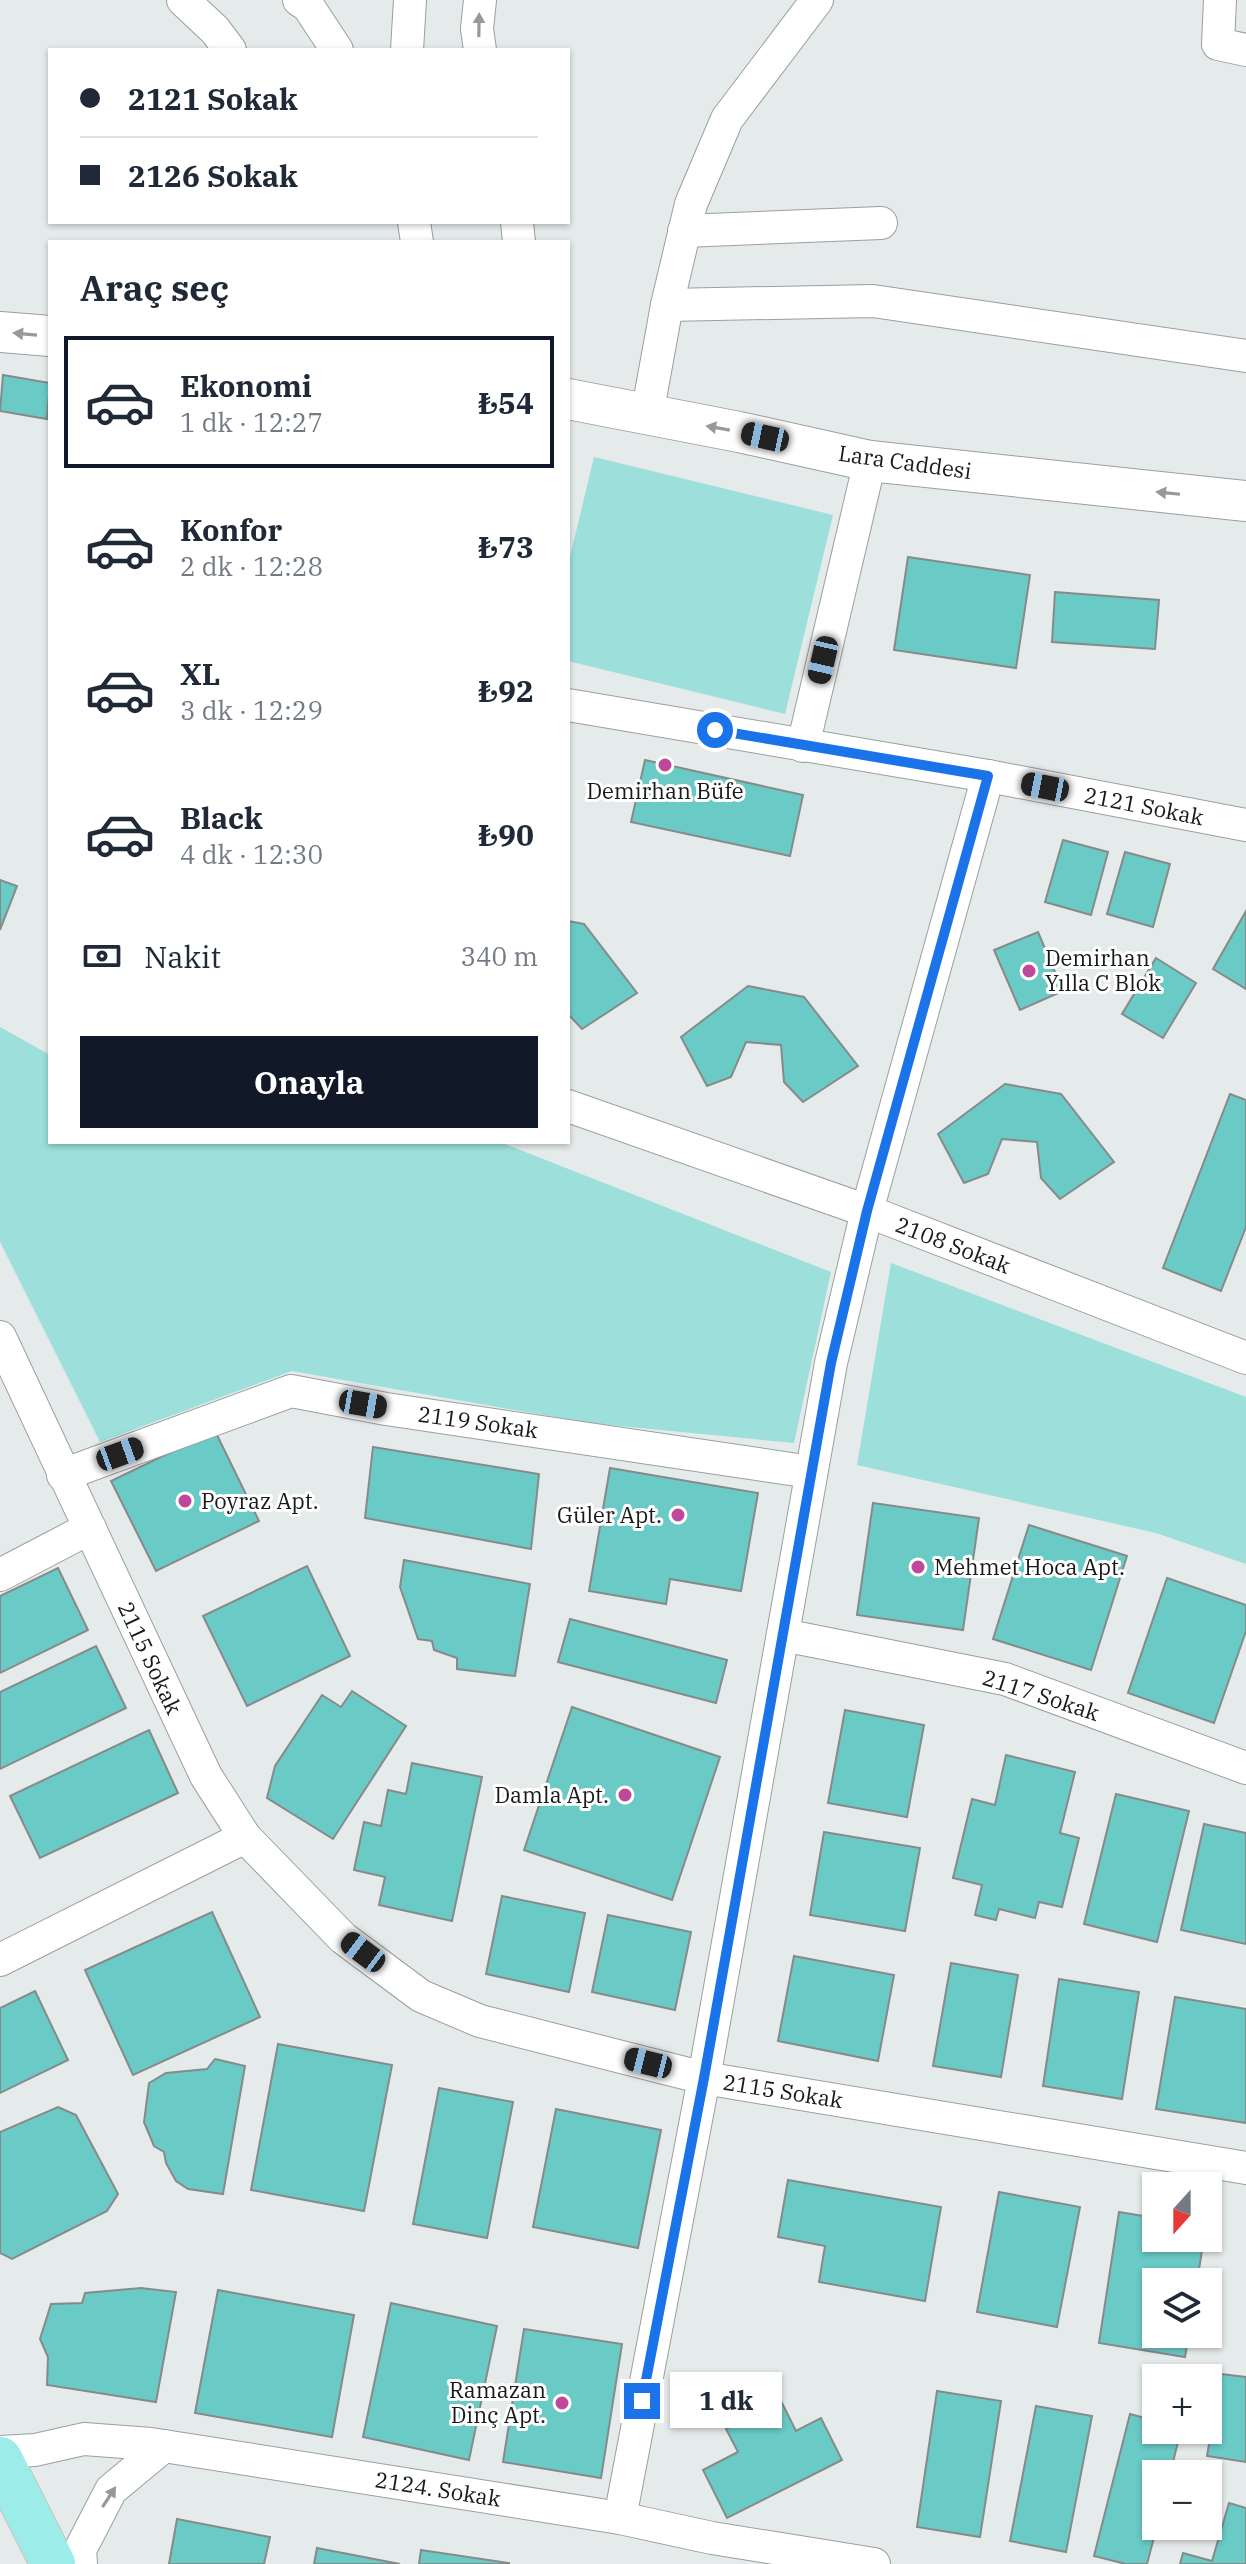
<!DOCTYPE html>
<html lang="tr">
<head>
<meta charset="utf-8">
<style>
  :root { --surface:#fff; --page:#f6f6f7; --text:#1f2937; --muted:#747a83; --line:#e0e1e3; --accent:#111827 }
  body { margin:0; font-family:"IBM Plex Serif",serif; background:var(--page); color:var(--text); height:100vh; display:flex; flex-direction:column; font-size:30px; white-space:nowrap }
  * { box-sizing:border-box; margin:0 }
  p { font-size:26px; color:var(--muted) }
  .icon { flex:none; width:44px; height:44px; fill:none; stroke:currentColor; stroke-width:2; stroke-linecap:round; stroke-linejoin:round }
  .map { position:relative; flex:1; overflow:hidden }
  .side { position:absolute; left:48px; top:240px; width:522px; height:904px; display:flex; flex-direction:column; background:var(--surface); border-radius:0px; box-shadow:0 2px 6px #0004 }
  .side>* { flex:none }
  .hud { position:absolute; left:48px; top:48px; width:522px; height:176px; border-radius:0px; box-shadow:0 2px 6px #0004; display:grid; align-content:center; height:176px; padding:0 32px; background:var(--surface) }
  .needle { width:52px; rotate:201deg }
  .fabs { position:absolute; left:1142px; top:2172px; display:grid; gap:16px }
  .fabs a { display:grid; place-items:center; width:80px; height:80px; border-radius:0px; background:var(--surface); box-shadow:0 2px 6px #0004; font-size:40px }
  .end { position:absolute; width:36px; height:36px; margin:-18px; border:10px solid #1a73e8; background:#fff; box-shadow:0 0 0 4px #fff }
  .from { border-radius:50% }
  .bubble { position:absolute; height:56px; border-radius:0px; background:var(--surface); box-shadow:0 2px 6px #0004; font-size:26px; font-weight:700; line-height:56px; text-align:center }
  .car { position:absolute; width:24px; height:48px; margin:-24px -12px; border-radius:10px; box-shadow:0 0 6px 2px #0007; background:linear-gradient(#222 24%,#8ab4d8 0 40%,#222 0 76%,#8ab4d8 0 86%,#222 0) }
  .hud b { display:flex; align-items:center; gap:28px; height:76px; font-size:30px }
  .hud b+b { border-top:2px solid var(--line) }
  .hud i { width:20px; height:20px; background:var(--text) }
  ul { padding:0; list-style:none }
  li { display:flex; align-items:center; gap:24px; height:132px; margin:0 16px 12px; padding:0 16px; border:4px solid transparent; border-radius:0px }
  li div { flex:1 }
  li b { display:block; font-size:30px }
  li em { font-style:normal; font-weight:700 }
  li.active { border-color:var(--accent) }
  li>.icon { width:72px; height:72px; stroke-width:1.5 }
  h2 { padding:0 32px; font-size:36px; line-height:96px }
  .pay { display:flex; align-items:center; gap:20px; height:88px; padding:0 32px; font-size:30px }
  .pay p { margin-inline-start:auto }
  .action { display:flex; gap:16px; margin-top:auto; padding:16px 32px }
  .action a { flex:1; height:92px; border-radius:0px; background:var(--accent); color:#fff; font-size:32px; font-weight:700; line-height:92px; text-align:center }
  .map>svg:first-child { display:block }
  .green { fill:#9cdfdb }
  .building { fill:#6acbc6; stroke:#868a8a; stroke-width:2 }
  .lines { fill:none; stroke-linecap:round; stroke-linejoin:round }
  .minor-casing { stroke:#9b9f9f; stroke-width:34 }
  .tertiary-casing { stroke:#9b9f9f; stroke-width:42 }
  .primary-casing { stroke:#c3c3c3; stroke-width:46 }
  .minor { stroke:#fff; stroke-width:32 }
  .tertiary { stroke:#fff; stroke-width:40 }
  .primary { stroke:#9cede9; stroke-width:44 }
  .oneway { fill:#979898 }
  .route { stroke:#1a73e8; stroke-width:10 }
  .poi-dot { fill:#bf479c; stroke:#fff; stroke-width:3 }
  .labels { text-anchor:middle; stroke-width:6; stroke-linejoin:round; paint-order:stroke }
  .street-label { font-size:22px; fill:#181919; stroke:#fff }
  .poi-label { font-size:22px; fill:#181919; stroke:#fff; text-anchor:start }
</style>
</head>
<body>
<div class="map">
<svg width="1246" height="2564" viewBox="0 0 1246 2564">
  <rect width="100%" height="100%" fill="#e5eaea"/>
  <g class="green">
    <polygon points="594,457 833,515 785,714 568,661 568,565"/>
    <polygon points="0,1027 50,1055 50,1142 500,1142 831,1272 794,1443 589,1423 292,1371 100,1442 0,1242"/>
    <polygon points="891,1263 1246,1397 1246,1564 1156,1533 857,1465"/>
  </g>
  <g class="building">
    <polygon points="3,375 50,383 47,419 0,411"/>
    <polygon points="908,557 1030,575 1016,668 894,650"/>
    <polygon points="1055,592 1159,600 1155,649 1052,642"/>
    <polygon points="645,760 803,795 790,856 631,822"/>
    <polygon points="1063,840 1108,852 1091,915 1045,902"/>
    <polygon points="1125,852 1170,864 1153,927 1107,914"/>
    <polygon points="0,880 17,886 0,930"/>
    <polygon points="1246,911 1246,989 1213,969"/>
    <polygon points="568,921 584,924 637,993 582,1029 568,1014"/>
    <polygon points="1038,932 1063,991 1020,1010 994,950"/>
    <polygon points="1156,958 1196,983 1163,1038 1122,1014"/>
    <polygon points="748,986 804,997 858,1066 803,1102 784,1082 781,1045 746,1042 731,1077 707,1086 681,1037"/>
    <polygon points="1005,1084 1061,1094 1114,1162 1060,1199 1041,1178 1037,1142 1002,1139 988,1174 964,1183 938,1134"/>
    <polygon points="1230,1094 1246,1100 1246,1227 1221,1291 1163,1268"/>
    <polygon points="215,1431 259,1521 156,1571 111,1481"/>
    <polygon points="373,1447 539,1474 531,1549 365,1518"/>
    <polygon points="610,1468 758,1493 741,1591 670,1579 666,1604 589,1591"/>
    <polygon points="873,1503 979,1518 963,1630 857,1615"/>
    <polygon points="1029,1525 1127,1556 1091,1670 993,1639"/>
    <polygon points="404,1560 530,1584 515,1676 457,1669 457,1658 434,1650 432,1641 418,1639 400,1587"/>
    <polygon points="307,1566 350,1656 247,1706 203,1616"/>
    <polygon points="58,1568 88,1630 0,1673 0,1596"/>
    <polygon points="1167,1578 1246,1605 1246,1631 1214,1723 1128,1693"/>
    <polygon points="570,1619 727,1660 716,1703 558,1662"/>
    <polygon points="96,1646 126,1708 0,1769 0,1692"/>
    <polygon points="352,1691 406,1726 333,1839 267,1798 275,1766 322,1695 341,1707"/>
    <polygon points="572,1707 720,1757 672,1900 524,1850"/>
    <polygon points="845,1710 924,1725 907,1817 828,1803"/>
    <polygon points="149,1730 178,1793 40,1858 10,1796"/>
    <polygon points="1006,1755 1075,1772 1060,1833 1079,1838 1062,1907 1039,1902 1035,1918 999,1909 996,1920 975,1915 982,1885 953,1878 972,1799 995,1805"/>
    <polygon points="412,1763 482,1777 452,1921 379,1905 385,1877 354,1870 364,1822 381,1826 388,1790 406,1794"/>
    <polygon points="1116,1794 1189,1811 1157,1942 1084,1924"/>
    <polygon points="1204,1824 1246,1833 1246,1944 1181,1930"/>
    <polygon points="824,1832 920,1848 905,1931 810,1915"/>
    <polygon points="502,1896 585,1913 569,1992 486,1974"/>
    <polygon points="212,1912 260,2017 133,2075 85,1970"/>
    <polygon points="608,1915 691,1932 675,2010 592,1992"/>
    <polygon points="794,1956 894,1975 878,2061 778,2041"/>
    <polygon points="951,1963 1018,1975 1001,2077 933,2066"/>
    <polygon points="1059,1979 1139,1992 1122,2099 1043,2086"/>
    <polygon points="35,1991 68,2060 0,2093 0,2008"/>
    <polygon points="1175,1997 1246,2009 1246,2123 1156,2109"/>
    <polygon points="278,2044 392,2065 364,2211 251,2190"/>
    <polygon points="215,2059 245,2066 223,2194 188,2189 176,2181 166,2163 164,2152 154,2146 144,2122 149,2083 166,2073 207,2069"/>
    <polygon points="439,2088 513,2102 487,2238 413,2224"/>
    <polygon points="58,2107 76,2115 118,2194 107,2211 12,2259 0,2253 0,2132"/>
    <polygon points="556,2109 661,2130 638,2248 533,2227"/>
    <polygon points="788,2180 941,2207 925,2301 819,2282 825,2246 778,2237"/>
    <polygon points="999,2192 1080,2207 1057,2327 977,2312"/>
    <polygon points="1119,2212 1156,2218 1156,2238 1204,2238 1197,2282 1156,2282 1156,2334 1189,2334 1185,2357 1099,2343"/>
    <polygon points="141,2288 176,2292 156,2402 47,2385 48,2357 40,2339 51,2304 82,2303 85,2293"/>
    <polygon points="218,2290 354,2315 332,2437 195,2413"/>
    <polygon points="391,2303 497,2326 469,2460 363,2437"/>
    <polygon points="524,2329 622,2344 601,2478 503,2462"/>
    <polygon points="1221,2374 1246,2377 1246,2462 1207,2456"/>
    <polygon points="937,2391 1001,2401 980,2537 917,2527"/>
    <polygon points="781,2401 796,2431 821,2418 842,2460 727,2518 703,2470 738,2452 726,2429"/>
    <polygon points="1036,2406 1092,2416 1066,2552 1010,2541"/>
    <polygon points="1130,2414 1156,2421 1156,2430 1181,2430 1170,2474 1156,2474 1157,2526 1147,2564 1126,2564 1094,2556"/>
    <polygon points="1229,2503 1246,2508 1246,2564 1180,2564 1183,2553 1212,2561"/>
    <polygon points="177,2519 270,2537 264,2564 169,2564"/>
    <polygon points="317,2548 400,2564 314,2564"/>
    <polygon points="421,2550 509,2563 509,2564 419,2564"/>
  </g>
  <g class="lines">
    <g class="minor-casing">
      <g id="minor">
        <polyline points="183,0 215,30 230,50"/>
        <polyline points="299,0 308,6 337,50"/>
        <polyline points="480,0 477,29 480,50"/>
        <polyline points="1220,0 1218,44 1246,50"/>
        <polyline points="407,50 410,0"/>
        <polyline points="414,222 417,242"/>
        <polyline points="517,222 519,242"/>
        <polyline points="684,231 881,223"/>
        <polyline points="667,305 873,301 1246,356"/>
        <polyline points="647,415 667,305 691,204 727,119 817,0"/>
        <polyline points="568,705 988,776 1246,825"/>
        <polyline points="803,746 870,461"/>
        <polyline points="568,1106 867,1211 1246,1358"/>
        <polyline points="0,1337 206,1776 245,1837 343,1938 421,1996 480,2021 704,2078 1246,2168"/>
        <polyline points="63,1475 291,1391 386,1409 811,1472"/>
        <polyline points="0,1575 90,1528"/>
        <polyline points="783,1635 1005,1679 1246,1768"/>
        <polyline points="0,1960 245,1837"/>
        <polyline points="0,2452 35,2450 84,2439 151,2444 620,2518 712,2538 874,2564"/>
        <polyline points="620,2518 704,2078 831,1363 867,1211 988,776"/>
        <polyline points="81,2564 80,2550 111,2490 164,2446"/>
      </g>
    </g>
    <g class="tertiary-casing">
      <g id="tertiary">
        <polyline points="0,332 50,336"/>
        <polyline points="568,399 739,432 870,461 1246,501"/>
      </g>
    </g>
    <g class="primary-casing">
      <polyline id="primary" points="0,2459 53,2564"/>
    </g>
    <use href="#minor" class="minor"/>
    <use href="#tertiary" class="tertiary"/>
    <use href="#primary" class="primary"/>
  </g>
  <defs><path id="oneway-solid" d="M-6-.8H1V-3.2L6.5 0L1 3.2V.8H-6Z" transform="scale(2)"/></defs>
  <g class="oneway">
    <use href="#oneway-solid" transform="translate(479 25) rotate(-89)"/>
    <use href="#oneway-solid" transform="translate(25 334) rotate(-175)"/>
    <use href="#oneway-solid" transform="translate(718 428) rotate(-170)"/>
    <use href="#oneway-solid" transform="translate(1168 493) rotate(-174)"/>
    <use href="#oneway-solid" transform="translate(109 2497) rotate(-57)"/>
  </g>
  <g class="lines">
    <polyline class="route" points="642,2401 704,2078 831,1363 867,1211 988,776 715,730"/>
  </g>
  <g class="poi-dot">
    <circle cx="665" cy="765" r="8"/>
    <circle cx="1029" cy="971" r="8"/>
    <circle cx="185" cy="1501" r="8"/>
    <circle cx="678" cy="1515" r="8"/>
    <circle cx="918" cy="1567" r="8"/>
    <circle cx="625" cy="1795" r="8"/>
    <circle cx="562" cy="2403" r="8"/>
  </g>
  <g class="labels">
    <g class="street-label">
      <text transform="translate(905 462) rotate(8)" y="8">Lara Caddesi</text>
      <text transform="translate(1144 806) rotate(11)" y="8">2121 Sokak</text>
      <text transform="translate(953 1245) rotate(21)" y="8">2108 Sokak</text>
      <text transform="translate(478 1422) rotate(8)" y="8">2119 Sokak</text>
      <text transform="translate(150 1658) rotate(65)" y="8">2115 Sokak</text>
      <text transform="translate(1041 1695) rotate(18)" y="8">2117 Sokak</text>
      <text transform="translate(783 2091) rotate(9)" y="8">2115 Sokak</text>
      <text transform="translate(438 2489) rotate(9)" y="8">2124. Sokak</text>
    </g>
    <g class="poi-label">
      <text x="665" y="799" text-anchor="middle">Demirhan Büfe</text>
      <text x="1045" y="966">Demirhan<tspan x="1045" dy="25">Yılla C Blok</tspan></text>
      <text x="201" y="1509">Poyraz Apt.</text>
      <text x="662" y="1523" text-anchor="end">Güler Apt.</text>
      <text x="934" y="1575">Mehmet Hoca Apt.</text>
      <text x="609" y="1803" text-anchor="end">Damla Apt.</text>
      <text x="546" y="2398" text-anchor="end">Ramazan<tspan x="546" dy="25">Dinç Apt.</tspan></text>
    </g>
  </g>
</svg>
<div class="fabs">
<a><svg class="needle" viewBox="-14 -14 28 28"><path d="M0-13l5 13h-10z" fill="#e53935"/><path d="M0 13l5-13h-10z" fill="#747a83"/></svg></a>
<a><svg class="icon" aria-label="layers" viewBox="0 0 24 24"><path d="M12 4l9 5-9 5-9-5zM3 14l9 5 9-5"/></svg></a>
<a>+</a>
<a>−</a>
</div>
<i class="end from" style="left:715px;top:730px"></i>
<i class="end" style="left:642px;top:2401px"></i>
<div class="bubble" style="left:670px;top:2372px;width:112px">1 dk</div>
<i class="car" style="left:765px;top:437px;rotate:282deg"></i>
<i class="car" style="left:823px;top:660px;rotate:193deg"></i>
<i class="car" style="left:1045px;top:787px;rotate:281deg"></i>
<i class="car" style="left:363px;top:1404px;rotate:100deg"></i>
<i class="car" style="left:120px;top:1454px;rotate:70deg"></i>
<i class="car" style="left:363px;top:1952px;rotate:307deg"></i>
<i class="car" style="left:648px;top:2063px;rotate:284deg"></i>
<div class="hud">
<b><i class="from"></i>2121 Sokak</b>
<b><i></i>2126 Sokak</b>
</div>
<section class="side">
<h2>Araç seç</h2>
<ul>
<li class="active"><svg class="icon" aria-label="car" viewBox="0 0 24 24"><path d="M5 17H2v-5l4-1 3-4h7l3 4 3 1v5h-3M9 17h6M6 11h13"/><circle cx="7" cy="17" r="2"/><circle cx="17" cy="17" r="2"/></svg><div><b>Ekonomi</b><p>1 dk · 12:27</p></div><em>₺54</em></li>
<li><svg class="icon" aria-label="car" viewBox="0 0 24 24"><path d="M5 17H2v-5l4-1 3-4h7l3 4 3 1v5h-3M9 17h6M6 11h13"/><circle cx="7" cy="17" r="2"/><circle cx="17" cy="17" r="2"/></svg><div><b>Konfor</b><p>2 dk · 12:28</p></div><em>₺73</em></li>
<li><svg class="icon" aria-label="car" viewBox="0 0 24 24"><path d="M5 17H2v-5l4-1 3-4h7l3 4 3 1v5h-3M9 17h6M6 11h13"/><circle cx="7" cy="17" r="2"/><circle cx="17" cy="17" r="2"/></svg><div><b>XL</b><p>3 dk · 12:29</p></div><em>₺92</em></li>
<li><svg class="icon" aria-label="car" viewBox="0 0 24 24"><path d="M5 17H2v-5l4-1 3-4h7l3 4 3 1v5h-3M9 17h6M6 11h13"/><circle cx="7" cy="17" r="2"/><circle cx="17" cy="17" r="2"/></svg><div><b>Black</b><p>4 dk · 12:30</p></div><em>₺90</em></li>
</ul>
<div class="pay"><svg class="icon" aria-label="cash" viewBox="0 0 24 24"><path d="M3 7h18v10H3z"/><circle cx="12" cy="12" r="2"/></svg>Nakit<p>340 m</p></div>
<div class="action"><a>Onayla</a></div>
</section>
</div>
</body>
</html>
